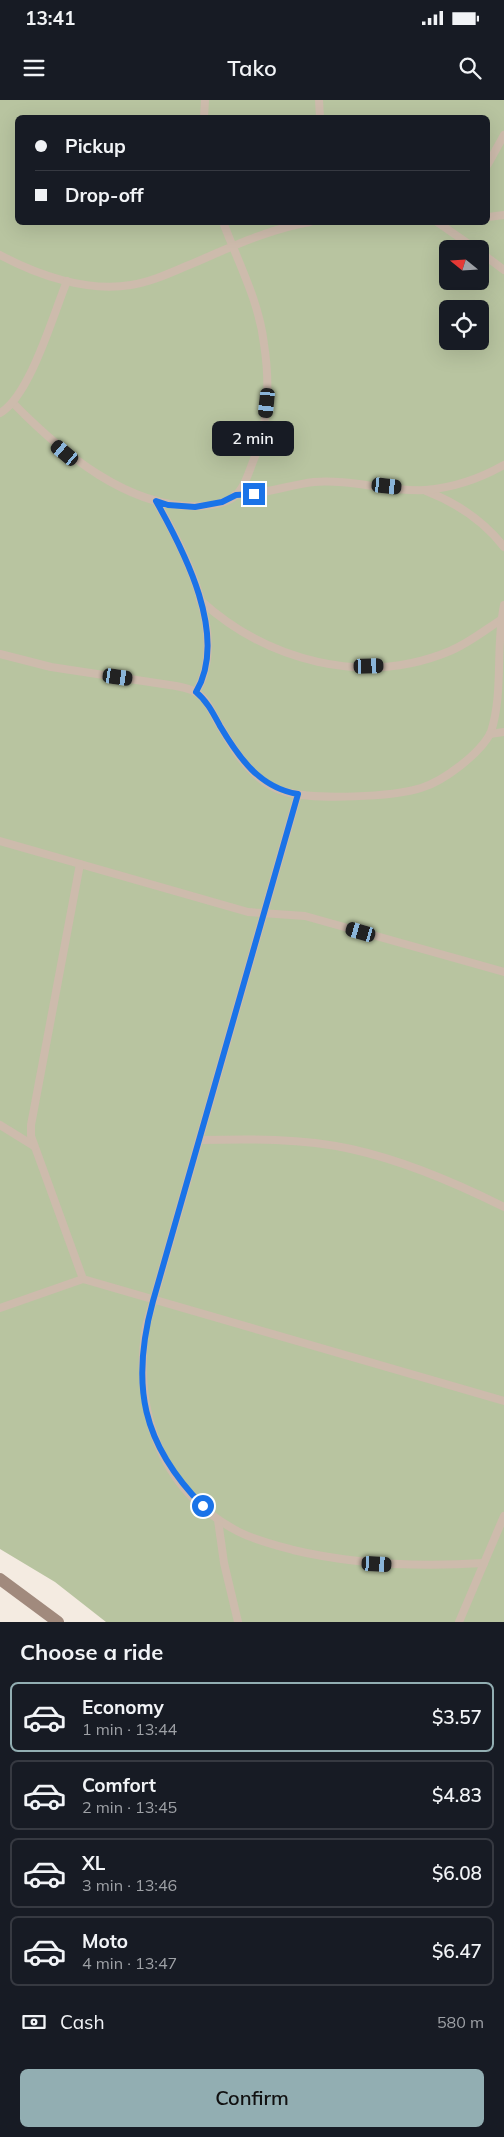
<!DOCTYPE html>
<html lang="en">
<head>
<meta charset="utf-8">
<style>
  :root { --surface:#171b24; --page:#20242c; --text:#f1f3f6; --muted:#9ea1a6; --line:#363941; --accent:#92aeb2 }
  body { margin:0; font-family:Mulish,sans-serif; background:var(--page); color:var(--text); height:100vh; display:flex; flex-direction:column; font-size:19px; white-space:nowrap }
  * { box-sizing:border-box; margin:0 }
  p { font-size:16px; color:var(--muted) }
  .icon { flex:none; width:28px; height:28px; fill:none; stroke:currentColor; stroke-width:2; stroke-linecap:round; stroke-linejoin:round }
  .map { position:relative; height:1522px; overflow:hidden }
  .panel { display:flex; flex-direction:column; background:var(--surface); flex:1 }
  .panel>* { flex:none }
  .guide { position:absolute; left:15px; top:15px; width:475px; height:110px; border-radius:8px; box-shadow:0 5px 20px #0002; display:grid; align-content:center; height:110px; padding:0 20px; background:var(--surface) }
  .needle { width:32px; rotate:288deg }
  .fabs { position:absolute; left:439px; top:140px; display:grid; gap:10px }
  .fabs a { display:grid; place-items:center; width:50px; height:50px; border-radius:8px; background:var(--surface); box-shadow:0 5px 20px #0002; font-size:25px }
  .end { position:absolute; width:22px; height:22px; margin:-11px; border:6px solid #1a73e8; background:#fff; box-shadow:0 0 0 2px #fff }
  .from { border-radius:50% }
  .bubble { position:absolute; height:35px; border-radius:8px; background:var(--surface); box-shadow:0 5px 20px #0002; font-size:16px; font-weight:600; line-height:35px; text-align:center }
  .car { position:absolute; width:15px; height:30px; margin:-15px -8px; border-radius:6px; box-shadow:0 0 4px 1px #0007; background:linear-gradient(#222 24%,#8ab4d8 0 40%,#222 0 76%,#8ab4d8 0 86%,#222 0) }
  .guide b { display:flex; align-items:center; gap:18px; height:48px; font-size:19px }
  .guide b+b { border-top:1px solid var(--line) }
  .guide i { width:12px; height:12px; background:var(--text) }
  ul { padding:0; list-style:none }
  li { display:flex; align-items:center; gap:15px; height:70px; margin:0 10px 8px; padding:0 10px; border:2px solid var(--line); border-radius:8px }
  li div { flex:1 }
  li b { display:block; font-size:19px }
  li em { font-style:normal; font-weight:600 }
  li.current { border-color:var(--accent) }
  li>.icon { width:45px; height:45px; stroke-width:1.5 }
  h2 { padding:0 20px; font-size:22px; line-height:60px }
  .pay { display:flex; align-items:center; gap:12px; height:55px; padding:0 20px; font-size:19px }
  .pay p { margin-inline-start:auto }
  .button { display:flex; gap:10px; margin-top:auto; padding:10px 20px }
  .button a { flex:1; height:58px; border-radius:8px; background:var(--accent); color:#111; font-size:20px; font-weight:600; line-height:58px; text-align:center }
  .status { display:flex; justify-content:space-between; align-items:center; height:35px; padding:0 25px; background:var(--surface); direction:ltr }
  .status svg { height:14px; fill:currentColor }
  header { display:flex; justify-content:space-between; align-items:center; height:65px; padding:0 20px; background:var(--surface); font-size:22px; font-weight:600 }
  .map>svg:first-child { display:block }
  .green { fill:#b8c4a0; fill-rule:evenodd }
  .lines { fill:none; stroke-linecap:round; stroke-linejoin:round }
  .service { stroke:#cdbbac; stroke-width:8 }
  .secondary { stroke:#a18a7d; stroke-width:12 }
  .route { stroke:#1a73e8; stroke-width:6 }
</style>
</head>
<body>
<div class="status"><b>13:41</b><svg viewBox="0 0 49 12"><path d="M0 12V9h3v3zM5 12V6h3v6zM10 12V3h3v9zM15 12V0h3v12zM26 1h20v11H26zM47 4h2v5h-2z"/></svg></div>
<header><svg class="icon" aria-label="menu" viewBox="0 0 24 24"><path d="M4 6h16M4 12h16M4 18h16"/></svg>Tako<svg class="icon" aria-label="search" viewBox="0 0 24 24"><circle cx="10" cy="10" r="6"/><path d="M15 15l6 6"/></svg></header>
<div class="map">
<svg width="504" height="1522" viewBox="0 0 504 1522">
  <rect width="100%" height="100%" fill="#f4ebe1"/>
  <path class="green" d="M0 0H504V1522H106L55 1482 0 1449ZM18 18H488V122H18ZM448 149H480V181H448ZM448 209H480V241H448Z"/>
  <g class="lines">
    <g class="service">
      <polyline points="319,0 320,18"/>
      <polyline points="204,18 205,0"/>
      <polyline points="488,64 504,35"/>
      <polyline points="488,117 504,115"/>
      <polyline points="437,122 476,149"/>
      <polyline points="480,152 504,170"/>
      <path d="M0 155C39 176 87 192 131 185 151 182 170 173 189 165 227 149 268 129 310 122"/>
      <path d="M13 303C61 352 130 411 203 406 214 405 227 403 235 396 245 387 249 371 254 359 269 322 270 283 264 244 259 201 238 162 223 122"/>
      <path d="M0 313C30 296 53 215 67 181"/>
      <path d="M426 391C457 403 483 420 504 447"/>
      <path d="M235 395C262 395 288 385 314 382 351 379 389 392 425 390 452 388 481 378 504 365"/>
      <path d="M156 401C185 451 229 537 196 592"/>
      <path d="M200 500C267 561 364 587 450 551 469 543 485 530 502 519"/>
      <path d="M0 554 51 567 176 586C186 588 196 590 203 598 209 604 213 613 217 621 228 639 238 658 254 673 263 682 274 689 286 692 316 700 392 697 421 688 444 681 481 653 491 632 504 590 495 548 504 505"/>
      <polyline points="490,634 504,632"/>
      <path d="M298 694 146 1226C133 1309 160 1391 239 1432 255 1440 275 1445 293 1450 356 1465 420 1467 484 1463"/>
      <polyline points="0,741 248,812 305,816 504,872"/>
      <polyline points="80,764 31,1025 31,1036 83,1179"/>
      <polyline points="0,1025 34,1046"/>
      <path d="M199 1040C250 1039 301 1038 351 1049 401 1060 458 1084 504 1107"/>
      <polyline points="0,1208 83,1179 504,1301"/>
      <polyline points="218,1420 224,1463 238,1522"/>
      <polyline points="459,1522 504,1416"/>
    </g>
    <polyline class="secondary" points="0,1479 58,1522"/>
  </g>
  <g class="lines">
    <path class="route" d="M203 1406C142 1344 130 1285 153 1201L298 694C260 688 239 658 220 626 213 613 207 601 196 592 229 536 184 451 156 401L168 405 195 407 222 402 236 395 254 394"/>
  </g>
</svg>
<div class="fabs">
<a><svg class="needle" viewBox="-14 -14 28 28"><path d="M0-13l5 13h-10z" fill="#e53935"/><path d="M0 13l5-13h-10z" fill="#9ea1a6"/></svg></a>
<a><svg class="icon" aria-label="locate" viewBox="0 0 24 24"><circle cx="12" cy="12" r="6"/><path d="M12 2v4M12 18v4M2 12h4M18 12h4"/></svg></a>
</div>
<i class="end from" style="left:203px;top:1406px"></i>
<i class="end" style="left:254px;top:394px"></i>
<div class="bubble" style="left:212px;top:321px;width:82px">2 min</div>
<i class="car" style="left:267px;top:303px;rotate:186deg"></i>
<i class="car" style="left:65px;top:353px;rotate:310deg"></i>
<i class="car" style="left:387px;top:386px;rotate:96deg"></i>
<i class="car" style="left:369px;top:566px;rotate:88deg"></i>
<i class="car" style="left:118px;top:577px;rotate:98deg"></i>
<i class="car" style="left:361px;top:832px;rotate:286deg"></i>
<i class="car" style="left:377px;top:1464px;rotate:93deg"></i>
<div class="guide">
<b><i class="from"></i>Pickup</b>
<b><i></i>Drop-off</b>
</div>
</div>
<section class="panel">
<h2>Choose a ride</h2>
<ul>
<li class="current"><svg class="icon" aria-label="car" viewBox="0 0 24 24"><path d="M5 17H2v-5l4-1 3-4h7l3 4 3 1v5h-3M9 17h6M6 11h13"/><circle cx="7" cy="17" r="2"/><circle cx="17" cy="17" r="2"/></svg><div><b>Economy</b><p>1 min · 13:44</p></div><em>$3.57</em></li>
<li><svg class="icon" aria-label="car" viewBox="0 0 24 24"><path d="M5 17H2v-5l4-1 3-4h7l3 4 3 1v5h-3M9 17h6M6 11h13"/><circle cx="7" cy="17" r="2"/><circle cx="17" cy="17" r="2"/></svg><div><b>Comfort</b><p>2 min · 13:45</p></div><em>$4.83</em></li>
<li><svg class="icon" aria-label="car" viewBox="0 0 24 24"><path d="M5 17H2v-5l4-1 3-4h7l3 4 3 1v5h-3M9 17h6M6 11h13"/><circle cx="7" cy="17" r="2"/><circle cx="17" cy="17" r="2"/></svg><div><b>XL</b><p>3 min · 13:46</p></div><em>$6.08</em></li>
<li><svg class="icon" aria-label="car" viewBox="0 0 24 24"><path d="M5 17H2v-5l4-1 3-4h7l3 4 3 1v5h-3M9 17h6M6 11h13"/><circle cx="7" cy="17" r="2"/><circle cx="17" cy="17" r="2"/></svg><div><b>Moto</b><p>4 min · 13:47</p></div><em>$6.47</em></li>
</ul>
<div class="pay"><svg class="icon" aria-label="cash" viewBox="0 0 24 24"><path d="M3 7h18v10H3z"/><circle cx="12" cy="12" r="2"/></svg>Cash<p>580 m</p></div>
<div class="button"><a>Confirm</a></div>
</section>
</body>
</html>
